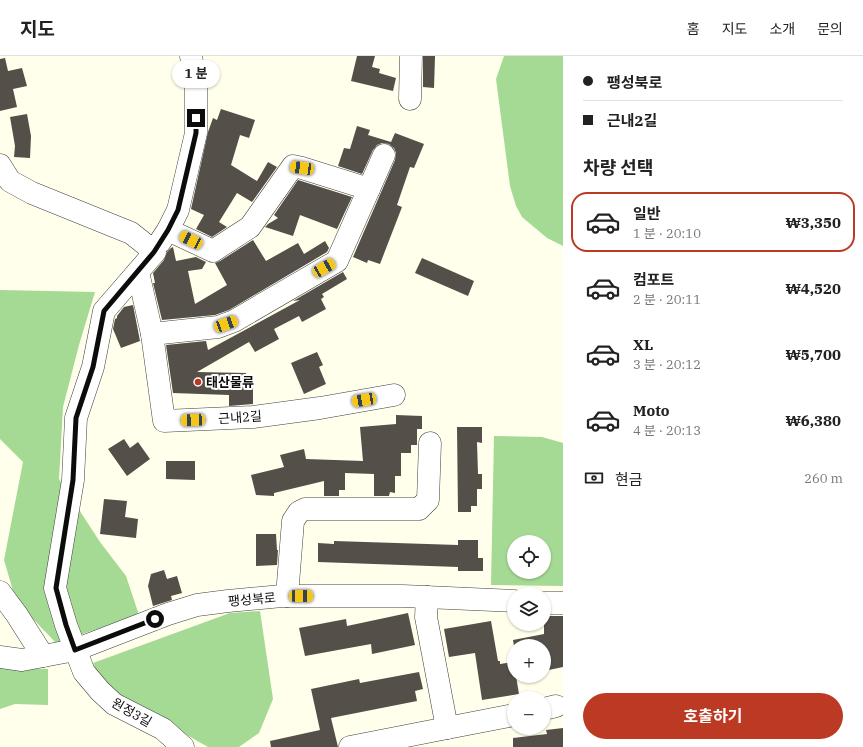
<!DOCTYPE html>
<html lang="ko">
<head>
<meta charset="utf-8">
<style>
  :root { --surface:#fff; --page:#f6f6f6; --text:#222; --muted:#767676; --line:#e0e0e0; --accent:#bc3a23 }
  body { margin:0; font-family:"IBM Plex Serif","Noto Sans KR",serif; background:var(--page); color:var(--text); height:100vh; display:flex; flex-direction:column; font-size:15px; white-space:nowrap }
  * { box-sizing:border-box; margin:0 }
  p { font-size:13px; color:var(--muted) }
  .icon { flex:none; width:22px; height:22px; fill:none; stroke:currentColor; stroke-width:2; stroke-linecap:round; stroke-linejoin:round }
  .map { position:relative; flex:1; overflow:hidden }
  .sheet { display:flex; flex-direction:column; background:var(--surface); width:300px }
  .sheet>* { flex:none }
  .banner { display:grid; align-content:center; height:88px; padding:0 20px; background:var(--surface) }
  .controls { position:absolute; left:507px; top:479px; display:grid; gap:8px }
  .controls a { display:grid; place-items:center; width:44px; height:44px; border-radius:50%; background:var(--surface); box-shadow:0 1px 3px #0004; font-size:20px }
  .end { position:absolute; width:18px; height:18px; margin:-9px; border:5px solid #0c0c0c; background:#fff; box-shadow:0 0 0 2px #fff }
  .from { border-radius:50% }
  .bubble { position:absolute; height:28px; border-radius:14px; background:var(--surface); box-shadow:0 1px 3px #0004; font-size:13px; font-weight:700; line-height:28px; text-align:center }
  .car { position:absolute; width:12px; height:24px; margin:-12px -6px; border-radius:5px; box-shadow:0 0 3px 1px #0007; background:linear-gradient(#f5c518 24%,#345 0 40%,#f5c518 0 76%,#345 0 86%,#f5c518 0) }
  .banner b { display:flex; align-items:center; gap:14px; height:38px; font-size:15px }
  .banner b+b { border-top:1px solid var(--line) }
  .banner i { width:10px; height:10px; background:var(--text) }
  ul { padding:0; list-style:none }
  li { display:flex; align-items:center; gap:12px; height:60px; margin:0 8px 6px; padding:0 12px; border:2px solid transparent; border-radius:16px }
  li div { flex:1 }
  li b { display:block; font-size:15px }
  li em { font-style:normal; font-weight:700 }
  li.current { border-color:var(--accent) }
  li>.icon { width:36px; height:36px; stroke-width:1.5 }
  h2 { padding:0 20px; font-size:18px; line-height:48px }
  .pay { display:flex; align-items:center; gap:10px; height:44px; padding:0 20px; font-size:15px }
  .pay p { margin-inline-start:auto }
  .action { display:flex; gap:8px; margin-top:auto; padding:8px 20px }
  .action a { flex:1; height:46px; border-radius:24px; background:var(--accent); color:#fff; font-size:16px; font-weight:700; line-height:46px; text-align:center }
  header { display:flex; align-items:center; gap:24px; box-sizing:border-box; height:56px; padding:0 20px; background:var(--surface); border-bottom:1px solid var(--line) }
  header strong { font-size:19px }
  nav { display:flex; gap:22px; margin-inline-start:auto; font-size:14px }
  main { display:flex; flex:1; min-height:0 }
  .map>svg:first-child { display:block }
  .forest { fill:#a5da94; fill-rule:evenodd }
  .building { fill:#544f48 }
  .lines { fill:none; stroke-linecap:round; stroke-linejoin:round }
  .minor-casing { stroke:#3f3f3f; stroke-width:23 }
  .minor { stroke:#fff; stroke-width:22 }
  .route { stroke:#0c0c0c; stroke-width:5 }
  .poi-dot { fill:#bc3a23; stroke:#fff; stroke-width:1.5 }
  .labels { text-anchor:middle; stroke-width:4; stroke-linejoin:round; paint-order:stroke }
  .poi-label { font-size:13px; font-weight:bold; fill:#0c0c0c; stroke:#fff; text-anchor:start }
  .street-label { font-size:13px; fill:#0c0c0c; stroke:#fff }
</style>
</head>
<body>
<header>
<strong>지도</strong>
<nav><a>홈</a><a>지도</a><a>소개</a><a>문의</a></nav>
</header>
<main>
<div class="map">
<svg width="563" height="691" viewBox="0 0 563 691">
  <rect width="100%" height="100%" fill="#ffffeb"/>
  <g class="forest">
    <polygon points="504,0 563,0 563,190 547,182 522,161 516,150 510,130 496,23"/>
    <polygon points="0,234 95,236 79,289 63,351 59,423 100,486 126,520 139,559 56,587 16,545 4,504 23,406 0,383"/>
    <path d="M494 380 542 381 563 387V530L491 529ZM514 486H544V516H514Z"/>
    <polygon points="260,555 273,643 259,677 239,691 208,691 105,633 93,607 230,557"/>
    <polygon points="0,611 48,613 48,649 15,648 0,653"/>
  </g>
  <g class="building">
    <polygon points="357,0 375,0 372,11 380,13 379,17 396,22 393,35 351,25"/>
    <polygon points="423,0 435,0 434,32 423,31"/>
    <polygon points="5,2 8,15 22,12 27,30 13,33 17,51 0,55 0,3"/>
    <polygon points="221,53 255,64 249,82 240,79 231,109 257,125 268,106 277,111 252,146 237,137 219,166 227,171 212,181 196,173 204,159 191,153 208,76 213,62 217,64"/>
    <polygon points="27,58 31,80 30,102 14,101 15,90 10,61"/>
    <polygon points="357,70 370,74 368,79 391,86 395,77 424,88 414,112 410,111 397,149 402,151 380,208 368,204 367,207 353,201 395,104 396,97 394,92 389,88 382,87 377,89 373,94 362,118 338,110 344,92 350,93"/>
    <polygon points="298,124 352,141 337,173 300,159 293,180 265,171 268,168 278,162 274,159"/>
    <polygon points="253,184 266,205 298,187 304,198 325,185 329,192 327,196 229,254 215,259 162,264 153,227 155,227 153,217 164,204 167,196 171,192 173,191 176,205 196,201 206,206 202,213 188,215 195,248 227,229 215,207 220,205"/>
    <polygon points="422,202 474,225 468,240 415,217"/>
    <polygon points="343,216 347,223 322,238 324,241 321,243 326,253 302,266 299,260 274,273 279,283 255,296 249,286 197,316 246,317 245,332 253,332 253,348 229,350 229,339 173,337 166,289 206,285 208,294 300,244 293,245"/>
    <polygon points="133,249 140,285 121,292 113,273 115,263 117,262 117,260 124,251"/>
    <polygon points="317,296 323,309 319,311 326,328 304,338 291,307"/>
    <polygon points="396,359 422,360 422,373 417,373 417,389 411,389 411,397 401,397 401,420 395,420 395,437 390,436 389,440 374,440 374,418 345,417 345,434 339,434 339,440 324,440 324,425 274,437 274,440 256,439 251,419 284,411 280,399 304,393 306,403 363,405 360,371 396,368"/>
    <polygon points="457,371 482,371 482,387 477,386 478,418 482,418 482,433 477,433 477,450 471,450 471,456 458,456"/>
    <polygon points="124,383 130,392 138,386 150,403 127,420 108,393"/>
    <polygon points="166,405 195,405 195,424 166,423"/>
    <polygon points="104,443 127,445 125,461 138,463 136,482 100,478"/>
    <polygon points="256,478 276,478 277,494 278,494 277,509 256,510"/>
    <polygon points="458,484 478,484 478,502 483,502 483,515 458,515 458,511 318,506 318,487 334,488 334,485 458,489"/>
    <polygon points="164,514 167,523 177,520 182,537 171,540 172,544 153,550 148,530 151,518"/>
    <polygon points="408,557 415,589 372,598 371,588 305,600 299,572 346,563 347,570"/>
    <polygon points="544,560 563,560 563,611 544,615 544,590 514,590 513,584 544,578"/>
    <polygon points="491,565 498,605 500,605 500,608 514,606 514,620 516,620 519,638 482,644 475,597 449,601 444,573"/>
    <polygon points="419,616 423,633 415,635 417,645 331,662 338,691 271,691 270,685 320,674 311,633 359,623 360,627"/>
    <polygon points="563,672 563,691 513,691 513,682 547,678 546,674"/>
  </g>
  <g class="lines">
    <g class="minor-casing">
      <g id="minor">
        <polyline points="410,43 411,0"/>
        <polyline points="0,109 10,125 32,137 131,177 155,196 104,255 93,311 76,362 73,424 55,532 66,569 84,616 100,635 114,648 163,673 183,691"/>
        <polyline points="168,174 213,195 250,171 293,110 302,112 369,133"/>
        <polyline points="160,186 168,174 178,154 196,77 196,32 191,0"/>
        <polyline points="138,216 152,278 164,365 253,361 320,352 394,339"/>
        <polyline points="152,278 218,271 234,265 337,205 384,99"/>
        <polyline points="0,536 17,559 43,600"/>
        <polyline points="287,540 293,465 299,456 305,453 419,453 428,444 430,387"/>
        <polyline points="427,541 426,561 447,672 514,659"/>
        <polyline points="544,547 563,547"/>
        <polyline points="0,601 22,604 75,594 168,558 197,549 228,545 282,540 403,540 514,545"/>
        <polyline points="544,653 556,650"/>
        <polyline points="350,691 447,672"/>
      </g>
    </g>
    <use href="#minor" class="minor"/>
  </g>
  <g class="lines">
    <polyline class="route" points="155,563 75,594 66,569 56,532 73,424 76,362 93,311 104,255 154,196 168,174 178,154 196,77 196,62"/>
  </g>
  <circle class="poi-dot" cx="198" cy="326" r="4"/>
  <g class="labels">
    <g class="poi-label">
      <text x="206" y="331">태산물류</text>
    </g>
    <g class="street-label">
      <text transform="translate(240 361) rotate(-4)" y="5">근내2길</text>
      <text transform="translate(252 543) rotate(-5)" y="5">팽성북로</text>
      <text transform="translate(132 656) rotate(30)" y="5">원정3길</text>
    </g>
  </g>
</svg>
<div class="controls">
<a><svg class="icon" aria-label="locate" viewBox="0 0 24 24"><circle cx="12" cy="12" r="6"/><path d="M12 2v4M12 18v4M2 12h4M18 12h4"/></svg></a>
<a><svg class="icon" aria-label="layers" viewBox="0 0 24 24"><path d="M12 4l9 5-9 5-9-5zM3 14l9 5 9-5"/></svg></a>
<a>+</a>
<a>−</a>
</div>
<i class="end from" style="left:155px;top:563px"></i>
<i class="end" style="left:196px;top:62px"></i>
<div class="bubble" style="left:172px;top:4px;width:48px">1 분</div>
<i class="car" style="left:302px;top:112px;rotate:278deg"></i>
<i class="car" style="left:191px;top:184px;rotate:296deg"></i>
<i class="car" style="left:324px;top:212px;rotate:60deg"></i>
<i class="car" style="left:226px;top:268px;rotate:70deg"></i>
<i class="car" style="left:364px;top:344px;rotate:260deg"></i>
<i class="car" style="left:193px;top:364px;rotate:268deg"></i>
<i class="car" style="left:301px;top:540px;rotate:90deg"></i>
</div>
<section class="sheet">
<div class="banner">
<b><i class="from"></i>팽성북로</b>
<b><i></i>근내2길</b>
</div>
<h2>차량 선택</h2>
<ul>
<li class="current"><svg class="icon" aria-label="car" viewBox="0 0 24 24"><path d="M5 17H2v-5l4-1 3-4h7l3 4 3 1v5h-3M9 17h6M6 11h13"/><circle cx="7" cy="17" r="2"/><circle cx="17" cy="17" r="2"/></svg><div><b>일반</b><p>1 분 · 20:10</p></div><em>₩3,350</em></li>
<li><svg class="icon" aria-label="car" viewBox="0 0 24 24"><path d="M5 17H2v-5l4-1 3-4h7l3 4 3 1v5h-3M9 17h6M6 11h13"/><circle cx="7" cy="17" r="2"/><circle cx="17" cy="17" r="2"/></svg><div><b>컴포트</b><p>2 분 · 20:11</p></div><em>₩4,520</em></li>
<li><svg class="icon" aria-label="car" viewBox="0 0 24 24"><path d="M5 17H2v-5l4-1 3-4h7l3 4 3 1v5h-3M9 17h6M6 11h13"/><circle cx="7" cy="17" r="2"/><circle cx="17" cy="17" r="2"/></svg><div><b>XL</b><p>3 분 · 20:12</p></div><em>₩5,700</em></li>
<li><svg class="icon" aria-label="car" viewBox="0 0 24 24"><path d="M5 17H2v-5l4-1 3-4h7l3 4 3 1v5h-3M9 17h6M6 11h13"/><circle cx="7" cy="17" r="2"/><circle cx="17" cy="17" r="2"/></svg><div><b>Moto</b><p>4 분 · 20:13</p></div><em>₩6,380</em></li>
</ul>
<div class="pay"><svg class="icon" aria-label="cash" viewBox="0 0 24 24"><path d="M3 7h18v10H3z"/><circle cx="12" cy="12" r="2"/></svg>현금<p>260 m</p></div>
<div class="action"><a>호출하기</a></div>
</section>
</main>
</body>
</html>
